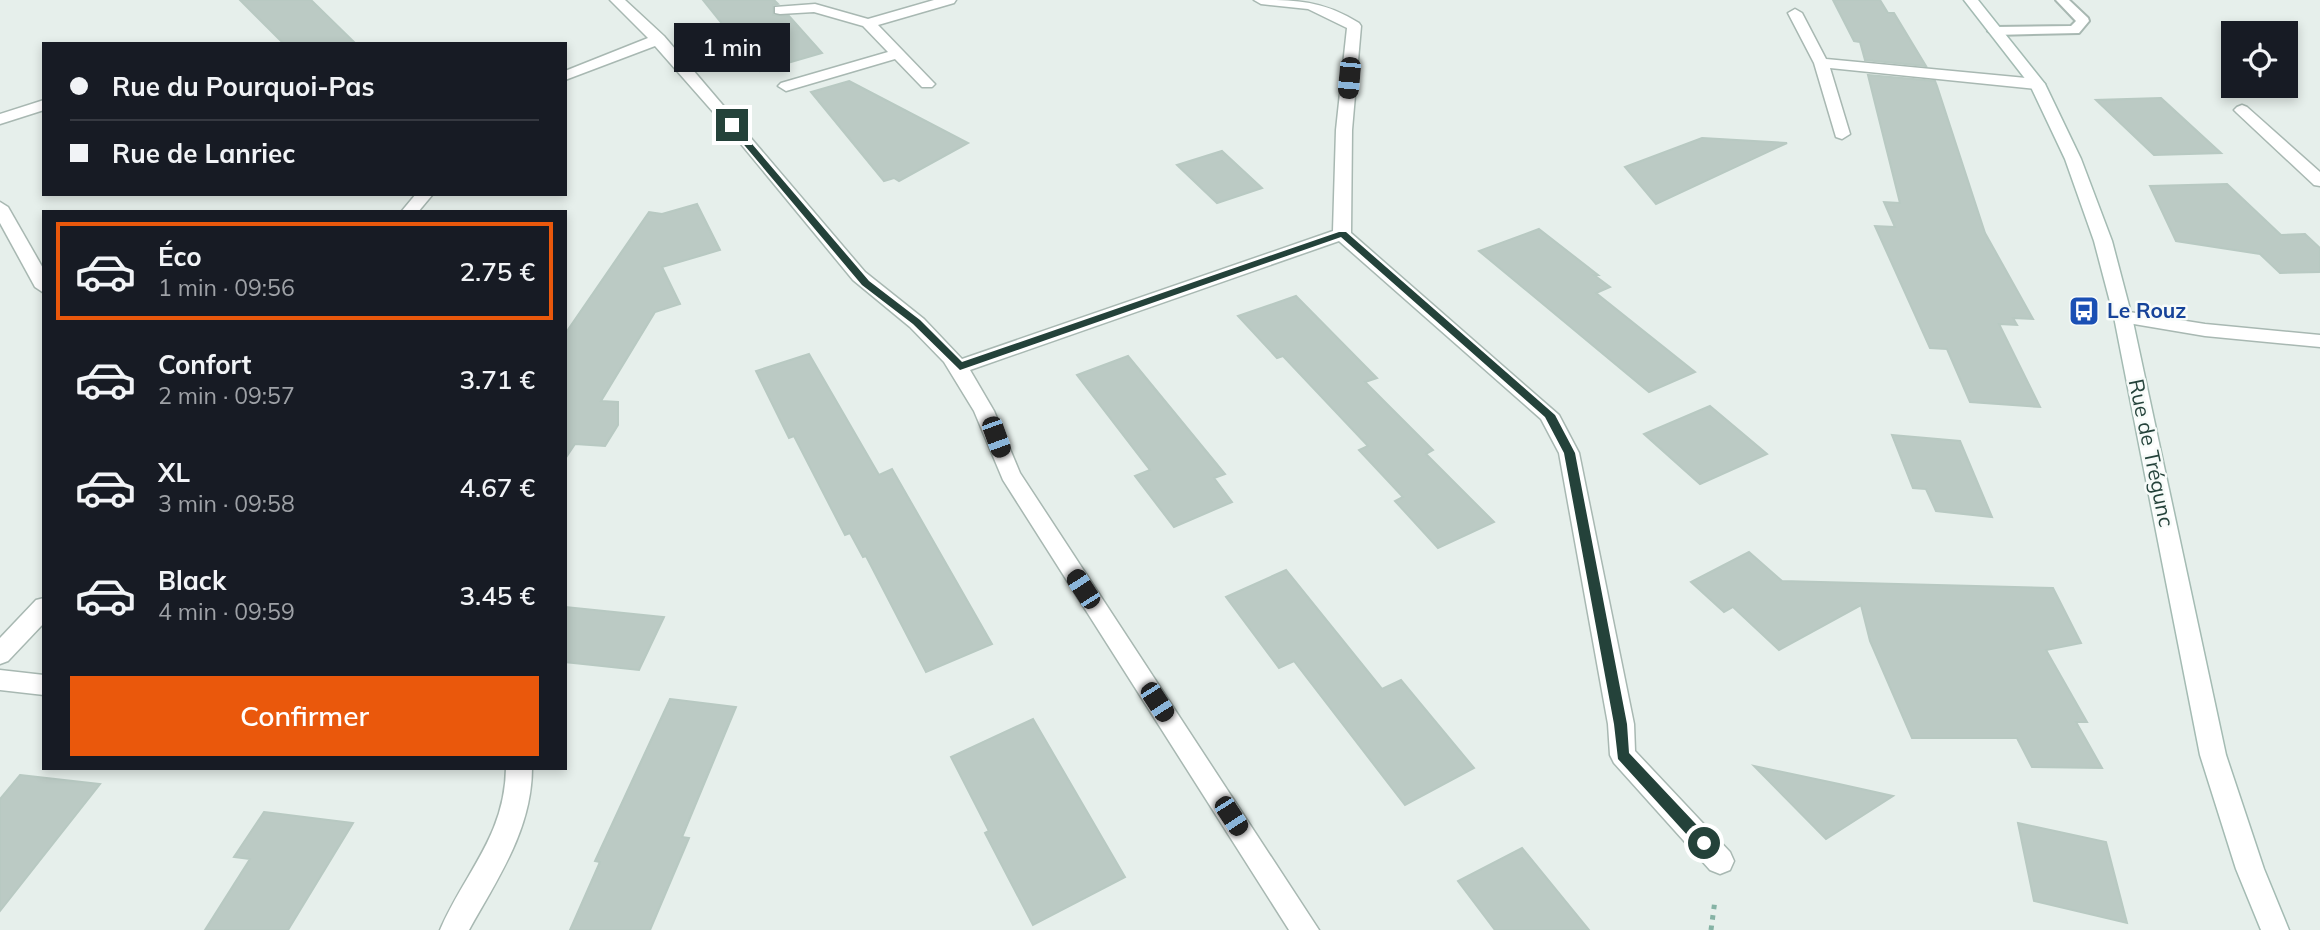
<!DOCTYPE html>
<html lang="fr">
<head>
<meta charset="utf-8">
<style>
  :root { --surface:#171b24; --page:#20242c; --text:#f1f3f6; --muted:#9ea1a6; --line:#363941; --accent:#ea580c }
  body { margin:0; font-family:Mulish,sans-serif; background:var(--page); color:var(--text); height:100vh; display:flex; flex-direction:column; font-size:26px; white-space:nowrap }
  * { box-sizing:border-box; margin:0 }
  p { font-size:23px; color:var(--muted) }
  .icon { flex:none; width:38px; height:38px; fill:none; stroke:currentColor; stroke-width:2; stroke-linecap:round; stroke-linejoin:round }
  .map { position:relative; flex:1; overflow:hidden }
  .side { position:absolute; left:42px; top:210px; width:525px; height:560px; display:flex; flex-direction:column; background:var(--surface); border-radius:0px; box-shadow:0 4px 10px #0003 }
  .side>* { flex:none }
  .guide { position:absolute; left:42px; top:42px; width:525px; height:154px; border-radius:0px; box-shadow:0 4px 10px #0003; display:grid; align-content:center; height:154px; padding:0 28px; background:var(--surface) }
  .controls { position:absolute; left:2221px; top:21px; display:grid; gap:14px }
  .controls a { display:grid; place-items:center; width:77px; height:77px; border-radius:0px; background:var(--surface); box-shadow:0 4px 10px #0003; font-size:35px }
  .end { position:absolute; width:32px; height:32px; margin:-16px; border:9px solid #24423a; background:#fff; box-shadow:0 0 0 4px #fff }
  .from { border-radius:50% }
  .bubble { position:absolute; height:49px; border-radius:0px; background:var(--surface); box-shadow:0 4px 10px #0003; font-size:23px; font-weight:600; line-height:49px; text-align:center }
  .car { position:absolute; width:21px; height:42px; margin:-21px -10px; border-radius:9px; box-shadow:0 0 5px 2px #0007; background:linear-gradient(#222 24%,#8ab4d8 0 40%,#222 0 76%,#8ab4d8 0 86%,#222 0) }
  .guide b { display:flex; align-items:center; gap:24px; height:66px; font-size:26px }
  .guide b+b { border-top:2px solid var(--line) }
  .guide i { width:18px; height:18px; background:var(--text) }
  ul { padding:12px 0 0; list-style:none }
  li { display:flex; align-items:center; gap:21px; height:98px; margin:0 14px 10px; padding:0 14px; border:4px solid transparent; border-radius:0px }
  li div { flex:1 }
  li b { display:block; font-size:26px }
  li em { font-style:normal; font-weight:600 }
  li.on { border-color:var(--accent) }
  li>.icon { width:63px; height:63px; stroke-width:1.5 }
  .primary-button { display:flex; gap:14px; margin-top:auto; padding:14px 28px }
  .primary-button a { flex:1; height:80px; border-radius:0px; background:var(--accent); color:#fff; font-size:28px; font-weight:600; line-height:80px; text-align:center }
  .map>svg:first-child { display:block }
  .building { fill:#bbcac4; stroke:#b8c9c2; stroke-width:2 }
  .lines { fill:none; stroke-linecap:round; stroke-linejoin:round }
  .service-casing { stroke:#a8b8b2; stroke-width:4 }
  .minor-casing { stroke:#a8b8b2; stroke-width:3 }
  .secondary-casing { stroke:#a4bbb3; stroke-width:3 }
  .path { stroke:#86b3a5; stroke-width:5; stroke-dasharray:4.5 6; stroke-linecap:butt }
  .service { fill:#fff; fill-rule:evenodd }
  .minor { fill:#fff; fill-rule:evenodd }
  .secondary { fill:#fff; fill-rule:evenodd }
  .route { fill:#24423a }
  .labels { text-anchor:middle; stroke-width:5; stroke-linejoin:round; paint-order:stroke }
  .transit-label { font-size:21px; font-weight:bold; fill:#164399; stroke:#f7fbf9; text-anchor:start }
  .street-label { font-size:21px; fill:#24423a; stroke:#f7fbf9 }
</style>
</head>
<body>
<div class="map">
<svg width="2320" height="930" viewBox="0 0 2320 930">
  <rect width="100%" height="100%" fill="#e6efeb"/>
  <g class="building">
    <polygon points="240,0 311,0 356,44 284,44"/>
    <polygon points="703,0 774,0 778,4 773,5 773,15 789,16 822,53 760,71"/>
    <polygon points="1833,0 1880,0 1888,13 1894,13 1926,66 1865,60 1860,42 1854,41"/>
    <polygon points="1868,75 1935,81 1937,86 1985,233 2033,319 2013,318 2017,325 1999,324 2040,407 1970,402 1947,349 1930,348 1875,226 1895,227 1884,202 1900,203"/>
    <polygon points="849,81 968,143 899,181 894,178 884,181 811,92"/>
    <polygon points="2161,98 2221,153 2154,155 2096,100"/>
    <polygon points="1702,138 1787,143 1656,204 1625,167"/>
    <polygon points="1222,151 1262,188 1217,203 1177,165"/>
    <polygon points="2227,184 2281,235 2305,234 2320,248 2320,272 2280,273 2260,254 2176,241 2150,186"/>
    <polygon points="697,204 720,250 662,267 680,304 655,312 601,401 618,402 618,425 605,446 575,444 565,459 565,334 649,212 662,214"/>
    <polygon points="1539,229 1598,275 1594,275 1610,287 1596,293 1695,372 1649,392 1479,251"/>
    <polygon points="1296,296 1377,378 1365,382 1433,450 1426,454 1494,522 1438,548 1395,501 1403,497 1359,450 1368,446 1283,356 1277,358 1238,316"/>
    <polygon points="809,354 879,475 892,469 992,644 926,672 866,556 863,557 850,533 845,535 794,436 789,438 756,371"/>
    <polygon points="1128,356 1225,474 1214,478 1232,502 1174,527 1135,476 1150,470 1077,375"/>
    <polygon points="1710,406 1767,454 1700,484 1644,434"/>
    <polygon points="1892,435 1960,441 1992,517 1936,511 1926,489 1913,488"/>
    <polygon points="1749,552 1782,581 2053,588 2081,643 2046,650 2087,722 2076,722 2102,768 2032,767 2017,738 1912,738 1870,641 1861,605 1779,650 1733,607 1724,612 1691,582"/>
    <polygon points="1286,570 1382,689 1401,680 1474,768 1405,805 1294,661 1279,668 1226,597"/>
    <polygon points="565,607 664,617 639,670 565,662"/>
    <polygon points="670,699 736,707 682,837 689,838 650,930 570,930 600,862 595,861"/>
    <polygon points="1033,719 1125,877 1033,925 985,833 989,831 951,757"/>
    <polygon points="1754,766 1839,784 1893,796 1826,839"/>
    <polygon points="20,775 100,784 0,911 0,799"/>
    <polygon points="264,812 353,823 288,930 205,930 250,859 234,857"/>
    <polygon points="2018,823 2106,842 2127,923 2034,901"/>
    <polygon points="1522,848 1589,930 1495,930 1458,881"/>
  </g>
  <g class="lines">
    <g class="service-casing">
      <polygon id="service" points="2056,0 2069,0 2088,18 2089,21 2079,33 1995,35 1988,31 1995,27 2071,26 2076,21"/>
    </g>
    <g class="minor-casing">
      <g id="minor">
        <path d="M610 0H625L664 36 865 272 924 319 962 359 1333 231 1336 130 1347 28 1308 9 1261 4 1254 0C1296 0 1322 0 1359 23L1361 26 1352 130 1351 233 1559 415 1579 453 1634 724 1635 751 1730 852 1734 861 1730 870 1720 874 1710 870 1614 763 1610 755 1608 724 1559 453 1541 419 1339 241 970 370 994 411 1020 473 1319 930H1289L1003 480 974 411 944 362 910 327 853 280 736 138 655 46 565 80V71L648 38Z"/>
        <polygon points="934,0 956,0 954,3 878,25 932,81 935,84 932,87 922,87 895,59 786,91 778,86 781,83 888,52 863,26 814,12 780,14 775,13 775,7 815,4 868,19"/>
        <polygon points="1795,9 1802,13 1826,59 2037,79 2045,84 2037,89 1830,68 1850,134 1842,139 1836,137 1814,63 1788,13"/>
        <polygon points="44,100 44,110 0,124 0,114"/>
        <polygon points="2242,105 2247,107 2320,172 2320,186 2314,185 2237,113 2234,110 2237,107"/>
        <polygon points="416,194 433,194 418,212 401,212"/>
        <polygon points="0,202 8,207 44,270 44,293 35,287 0,223"/>
        <polygon points="2123,311 2205,324 2320,335 2320,347 2205,336 2116,321 2114,317 2116,313"/>
        <polygon points="44,598 44,623 8,661 0,664 0,638 36,600"/>
        <polygon points="0,670 44,675 44,695 0,690"/>
        <path d="M506 768H532C532 829 498 878 469 930H440C465 872 505 836 506 768Z"/>
      </g>
    </g>
    <g class="secondary-casing">
      <polygon id="secondary" points="1964,0 1978,0 2045,84 2081,159 2112,241 2132,317 2226,755 2264,869 2289,930 2261,930 2236,869 2200,755 2114,317 2094,241 2065,159 2030,85"/>
    </g>
    <polyline class="path" points="1711,930 1715,900"/>
    <use href="#service" class="service"/>
    <use href="#minor" class="minor"/>
    <use href="#secondary" class="secondary"/>
  </g>
  <polygon class="route" points="729,124 735,124 869,281 920,320 962,362 1339,232 1346,232 1555,415 1575,453 1627,724 1629,753 1709,838 1711,843 1709,848 1699,848 1618,759 1614,724 1564,453 1545,417 1341,237 960,370 913,324 862,285 729,127"/>
  <defs>
    <g id="bus-square" transform="scale(1.575)"><rect x="-9" y="-9" width="18" height="18" rx="4" fill="#1a4fb4" stroke="#f7fbf9"/><path d="M-5-6H5V4H4V6H2V4H-2V6H-4V4H-5ZM-3.5-4V0h7V-4ZM-3.5 1.2v1.5H-2V1.2ZM2 1.2v1.5H3.5V1.2Z" fill="#fff"/></g>
  </defs>
  <g fill-rule="evenodd">
    <use href="#bus-square" x="2084" y="311"/>
  </g>
  <g class="labels">
    <g class="transit-label">
      <text x="2107" y="318">Le Rouz</text>
    </g>
    <g class="street-label">
      <text transform="translate(2151 453) rotate(78)" y="7">Rue de Trégunc</text>
    </g>
  </g>
</svg>
<div class="controls">
<a><svg class="icon" aria-label="locate" viewBox="0 0 24 24"><circle cx="12" cy="12" r="6"/><path d="M12 2v4M12 18v4M2 12h4M18 12h4"/></svg></a>
</div>
<i class="end from" style="left:1704px;top:843px"></i>
<i class="end" style="left:732px;top:125px"></i>
<div class="bubble" style="left:674px;top:23px;width:116px">1 min</div>
<i class="car" style="left:1349px;top:78px;rotate:185deg"></i>
<i class="car" style="left:996px;top:437px;rotate:160deg"></i>
<i class="car" style="left:1083px;top:589px;rotate:327deg"></i>
<i class="car" style="left:1157px;top:702px;rotate:147deg"></i>
<i class="car" style="left:1231px;top:816px;rotate:147deg"></i>
<div class="guide">
<b><i class="from"></i>Rue du Pourquoi-Pas</b>
<b><i></i>Rue de Lanriec</b>
</div>
<section class="side">
<ul>
<li class="on"><svg class="icon" aria-label="car" viewBox="0 0 24 24"><path d="M5 17H2v-5l4-1 3-4h7l3 4 3 1v5h-3M9 17h6M6 11h13"/><circle cx="7" cy="17" r="2"/><circle cx="17" cy="17" r="2"/></svg><div><b>Éco</b><p>1 min · 09:56</p></div><em>2.75 €</em></li>
<li><svg class="icon" aria-label="car" viewBox="0 0 24 24"><path d="M5 17H2v-5l4-1 3-4h7l3 4 3 1v5h-3M9 17h6M6 11h13"/><circle cx="7" cy="17" r="2"/><circle cx="17" cy="17" r="2"/></svg><div><b>Confort</b><p>2 min · 09:57</p></div><em>3.71 €</em></li>
<li><svg class="icon" aria-label="car" viewBox="0 0 24 24"><path d="M5 17H2v-5l4-1 3-4h7l3 4 3 1v5h-3M9 17h6M6 11h13"/><circle cx="7" cy="17" r="2"/><circle cx="17" cy="17" r="2"/></svg><div><b>XL</b><p>3 min · 09:58</p></div><em>4.67 €</em></li>
<li><svg class="icon" aria-label="car" viewBox="0 0 24 24"><path d="M5 17H2v-5l4-1 3-4h7l3 4 3 1v5h-3M9 17h6M6 11h13"/><circle cx="7" cy="17" r="2"/><circle cx="17" cy="17" r="2"/></svg><div><b>Black</b><p>4 min · 09:59</p></div><em>3.45 €</em></li>
</ul>
<div class="primary-button"><a>Confirmer</a></div>
</section>
</div>
</body>
</html>
